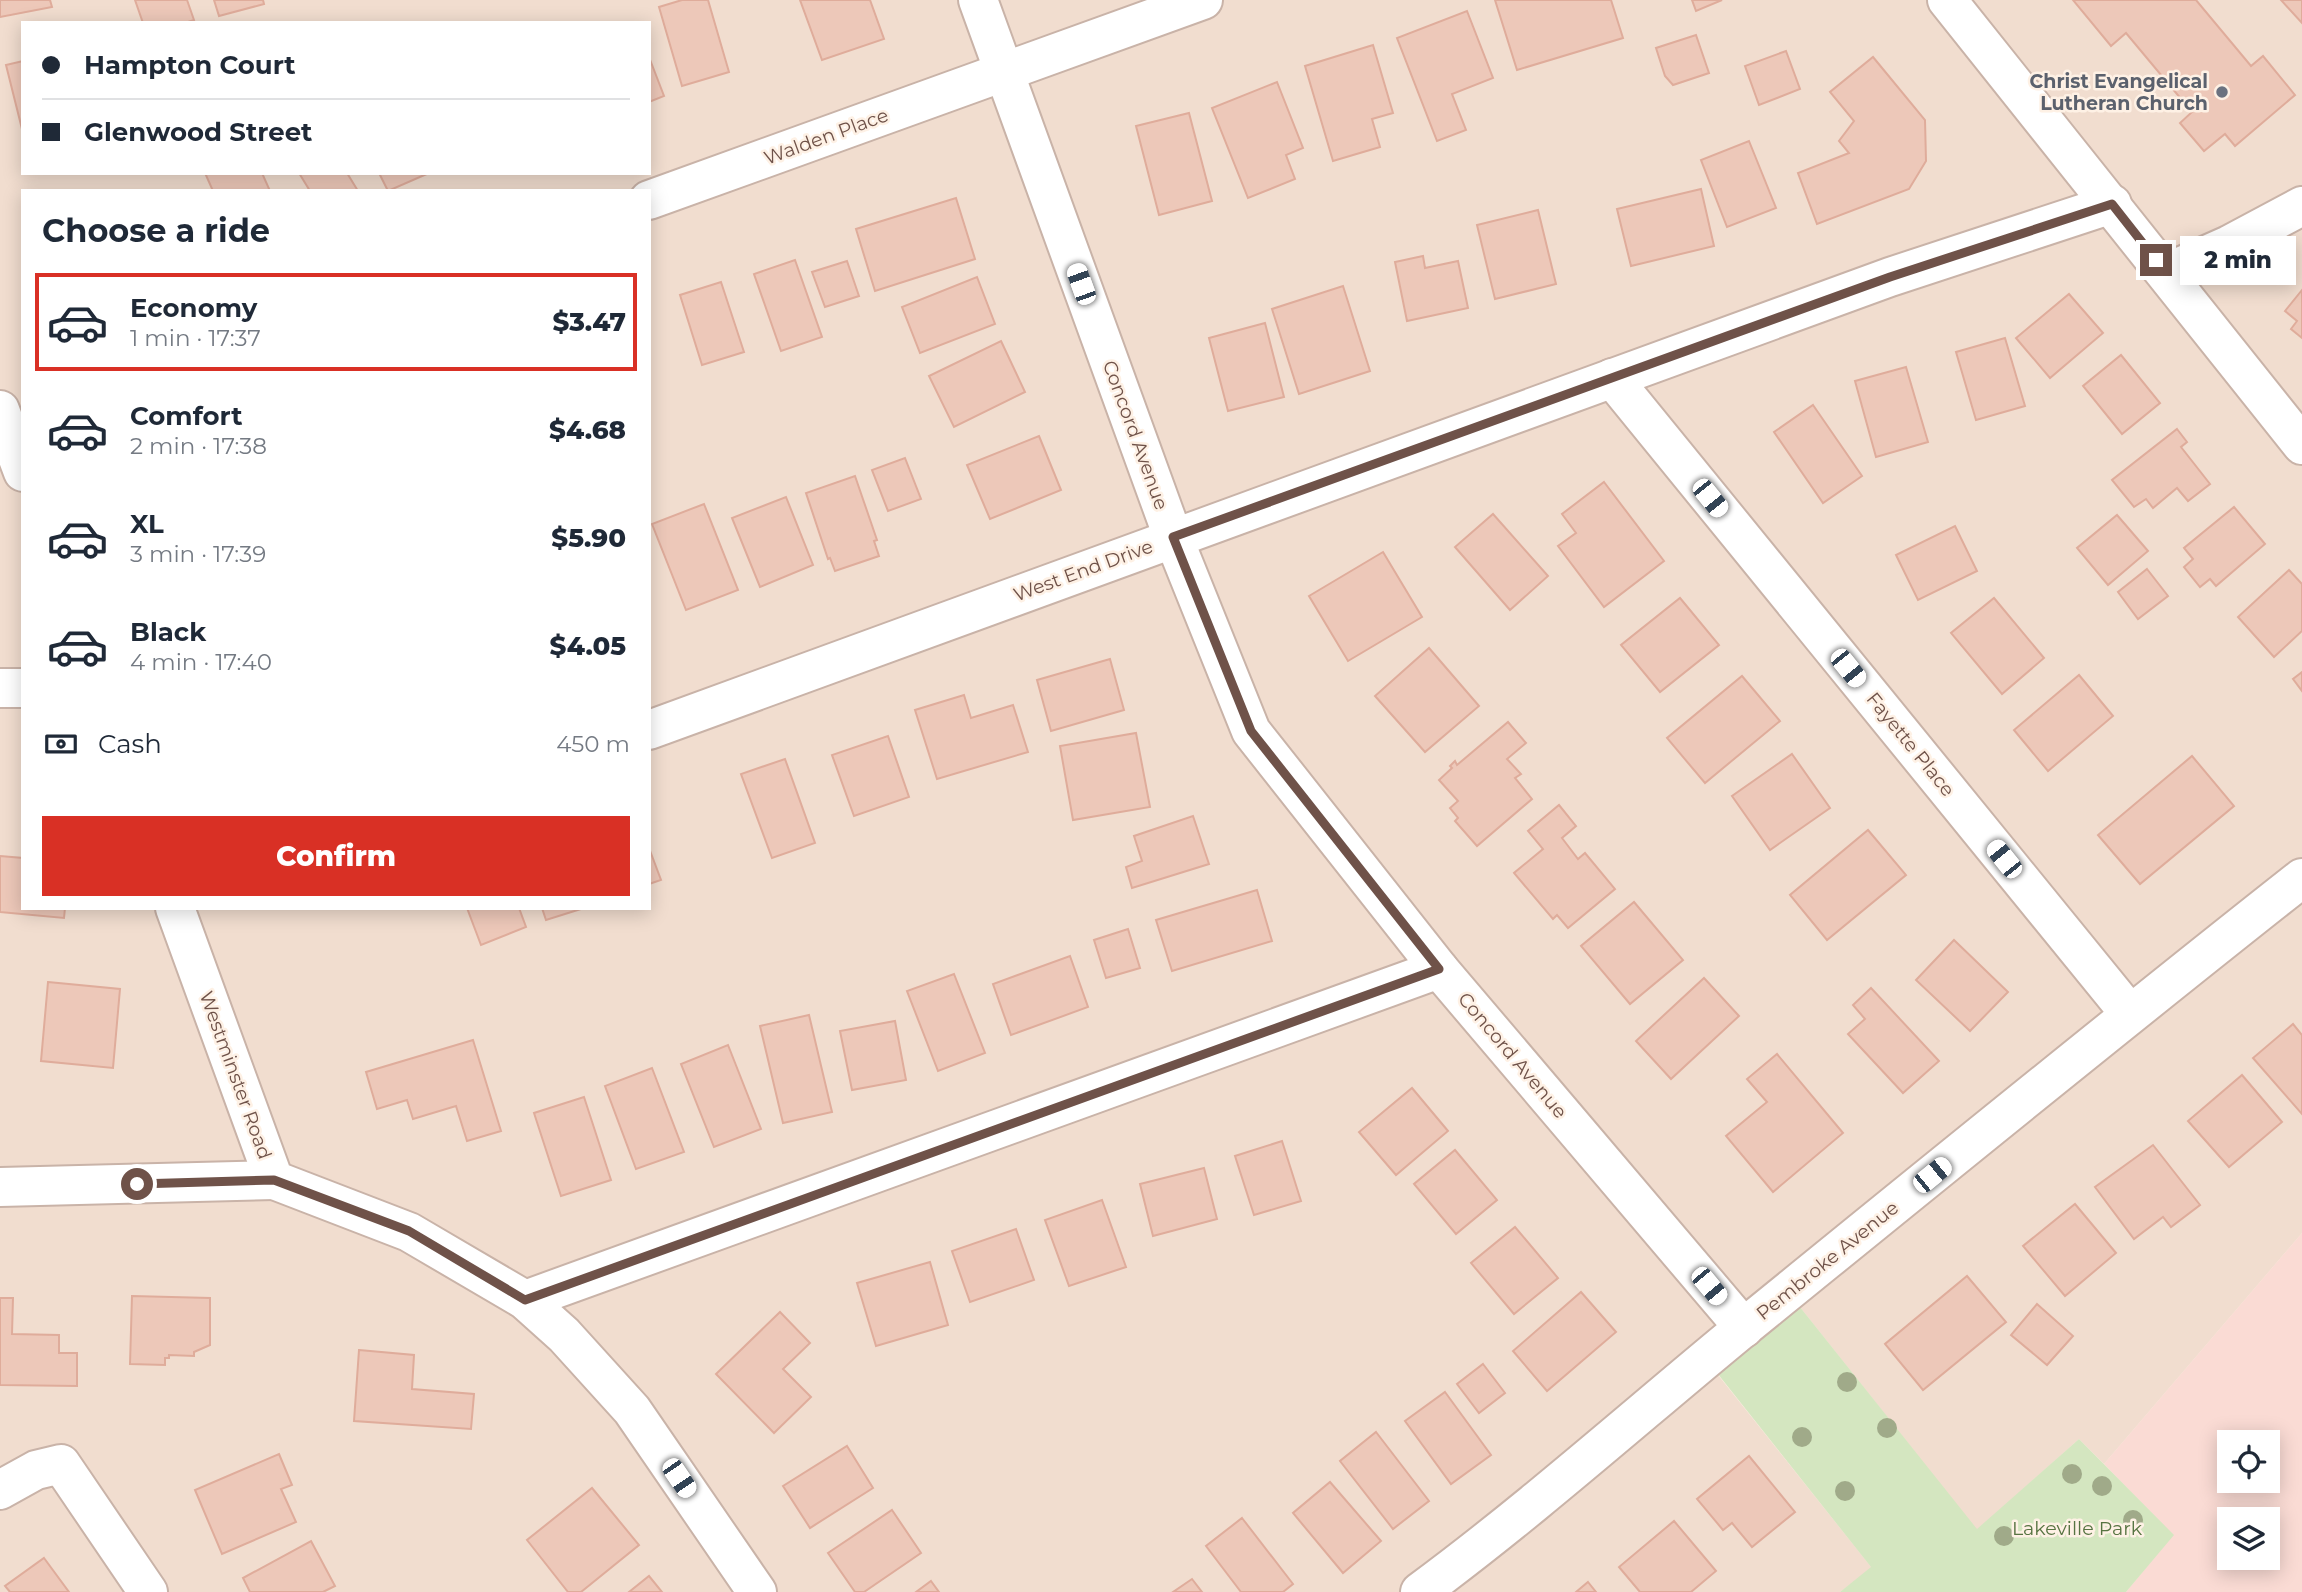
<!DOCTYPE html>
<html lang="en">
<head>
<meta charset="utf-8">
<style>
  :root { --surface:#fff; --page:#f2f2f3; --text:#1f2937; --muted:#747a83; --line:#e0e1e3; --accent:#d93025 }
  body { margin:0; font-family:Montserrat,sans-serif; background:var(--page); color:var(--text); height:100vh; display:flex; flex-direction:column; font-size:26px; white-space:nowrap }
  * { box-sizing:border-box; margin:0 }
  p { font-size:23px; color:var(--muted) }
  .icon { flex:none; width:38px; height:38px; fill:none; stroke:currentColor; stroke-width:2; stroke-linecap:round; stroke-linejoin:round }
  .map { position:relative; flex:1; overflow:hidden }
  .sheet { position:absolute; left:21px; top:189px; width:630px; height:721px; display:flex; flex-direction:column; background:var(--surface); border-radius:0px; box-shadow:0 4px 18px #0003 }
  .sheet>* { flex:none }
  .guide { position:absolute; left:21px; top:21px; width:630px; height:154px; border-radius:0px; box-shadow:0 4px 18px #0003; display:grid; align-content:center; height:154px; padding:0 21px; background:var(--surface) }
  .fabs { position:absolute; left:2217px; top:1430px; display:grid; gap:14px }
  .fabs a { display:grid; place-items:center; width:63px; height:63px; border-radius:0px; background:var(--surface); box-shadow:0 4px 18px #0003; font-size:35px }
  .end { position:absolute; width:32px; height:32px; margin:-16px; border:9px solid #6f5249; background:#fff; box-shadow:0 0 0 4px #fff }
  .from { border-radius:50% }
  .bubble { position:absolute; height:49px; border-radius:0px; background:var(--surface); box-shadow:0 4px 18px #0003; font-size:23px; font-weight:800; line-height:49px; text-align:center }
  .car { position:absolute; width:21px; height:42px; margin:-21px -10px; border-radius:9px; box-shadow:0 0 5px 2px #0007; background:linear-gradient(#fff 24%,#345 0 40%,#fff 0 76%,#345 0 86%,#fff 0) }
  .guide b { display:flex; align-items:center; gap:24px; height:66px; font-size:26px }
  .guide b+b { border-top:2px solid var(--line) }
  .guide i { width:18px; height:18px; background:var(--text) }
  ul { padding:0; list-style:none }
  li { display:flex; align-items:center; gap:21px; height:98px; margin:0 14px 10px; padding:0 7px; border:4px solid transparent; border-radius:0px }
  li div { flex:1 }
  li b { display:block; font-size:26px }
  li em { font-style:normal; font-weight:800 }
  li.current { border-color:var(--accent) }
  li>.icon { width:63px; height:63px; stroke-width:1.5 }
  h2 { padding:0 21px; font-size:32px; line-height:84px }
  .pay { display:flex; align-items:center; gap:18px; height:77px; padding:0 21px; font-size:26px }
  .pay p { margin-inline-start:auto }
  .action { display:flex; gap:14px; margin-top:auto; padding:14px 21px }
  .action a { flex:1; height:80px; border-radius:0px; background:var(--accent); color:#fff; font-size:28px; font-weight:800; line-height:80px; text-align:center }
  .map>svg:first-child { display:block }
  .residential { fill:#f1ddcf; fill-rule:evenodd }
  .commercial { fill:#fadbd4; fill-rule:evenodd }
  .green { fill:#d4e6c0 }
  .building { fill:#edc8b9; stroke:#dfac9b; stroke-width:2 }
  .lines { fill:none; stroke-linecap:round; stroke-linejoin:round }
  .minor-casing { stroke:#c9b3a8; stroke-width:42 }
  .minor { stroke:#fff; stroke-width:38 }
  .tree { fill:#a0aa89 }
  .route { stroke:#6f5249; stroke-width:9 }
  .worship-dot { fill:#6b7280; stroke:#fef1e5; stroke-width:2.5 }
  .labels { text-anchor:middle; stroke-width:5; stroke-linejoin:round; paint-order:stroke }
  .worship-label { font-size:19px; font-weight:bold; fill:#5b616d; stroke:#fef1e5; text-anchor:end }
  .street-label { font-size:19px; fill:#6f5249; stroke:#fef1e5 }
  .park-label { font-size:19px; fill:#577442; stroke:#fef1e5 }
</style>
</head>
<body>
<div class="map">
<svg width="2302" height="1592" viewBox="0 0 2302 1592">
  <rect width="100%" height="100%" fill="#faede0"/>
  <path class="residential" d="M0 0H2302V1233L2104 1464 2079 1439 1977 1530 1788 1292 1706 1360 1872 1568 1840 1592H0ZM23 23H649V173H23ZM23 191H649V908H23Z"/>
  <path class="commercial" d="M2302 1233V1592H2126L2173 1535 2104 1464ZM2230 1442H2268V1480H2230ZM2230 1519H2268V1558H2230Z"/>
  <polygon class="green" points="1788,1292 1977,1529 2079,1439 2174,1535 2126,1592 1840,1592 1871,1567 1706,1359"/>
  <g class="building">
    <polygon points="0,0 50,0 52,7 0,17"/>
    <polygon points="135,0 187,0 194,20 185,23 143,23"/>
    <polygon points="214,0 263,0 264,4 219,16"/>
    <polygon points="682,0 708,0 729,72 682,86 659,7"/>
    <polygon points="800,0 870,0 884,39 822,60"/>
    <polygon points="1495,0 1611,0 1623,38 1517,70"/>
    <polygon points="1692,0 1722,0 1696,11"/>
    <polygon points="2073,0 2196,0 2251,66 2263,56 2295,95 2235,146 2225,134 2204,151 2180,123 2192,112 2126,33 2111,46"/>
    <polygon points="2281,0 2302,0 2302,23"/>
    <polygon points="1467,11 1493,78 1452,94 1466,130 1437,141 1397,38"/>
    <polygon points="1696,35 1709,73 1673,85 1665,76 1656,48"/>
    <polygon points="1373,45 1393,113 1372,119 1380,147 1333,161 1305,66"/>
    <polygon points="1786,51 1800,89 1759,105 1745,66"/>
    <polygon points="649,57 664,96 649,102"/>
    <polygon points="1873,57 1925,120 1926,161 1909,189 1817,224 1798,173 1849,153 1839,141 1854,121 1830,92"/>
    <polygon points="23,61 23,133 6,65"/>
    <polygon points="1277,82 1303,148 1286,155 1295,179 1248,198 1212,108"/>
    <polygon points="1189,113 1212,201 1159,215 1136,126"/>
    <polygon points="1749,141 1776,208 1727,227 1701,160"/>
    <polygon points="205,173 262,173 270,191 213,191"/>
    <polygon points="299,173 347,173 358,191 310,191"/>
    <polygon points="379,173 429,173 388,191"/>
    <polygon points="1701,189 1714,246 1631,266 1617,209"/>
    <polygon points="956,198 975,259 875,291 856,229"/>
    <polygon points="1538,210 1556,284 1495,299 1477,225"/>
    <polygon points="1423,256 1425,268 1458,261 1468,308 1407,321 1395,262"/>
    <polygon points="795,260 822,337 781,351 754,274"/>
    <polygon points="847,261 859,296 825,307 812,272"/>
    <polygon points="977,277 995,324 920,353 902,307"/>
    <polygon points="721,282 744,352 702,365 680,295"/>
    <polygon points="1343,286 1370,371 1299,394 1272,309"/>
    <polygon points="2302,290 2302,338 2291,329 2297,321 2285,311"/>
    <polygon points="2069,294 2103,333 2050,378 2016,338"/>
    <polygon points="1265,323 1284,397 1228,411 1209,338"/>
    <polygon points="2005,338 2025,406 1976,420 1956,352"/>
    <polygon points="1001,341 1025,392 954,427 929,376"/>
    <polygon points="2121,355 2160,403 2122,434 2083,386"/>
    <polygon points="1906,367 1928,442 1876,457 1855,381"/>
    <polygon points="1813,405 1862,476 1823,503 1774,432"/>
    <polygon points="2177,429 2187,442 2181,447 2210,484 2188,501 2177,488 2153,508 2146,499 2134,507 2112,480"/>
    <polygon points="1039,436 1061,490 990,519 967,465"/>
    <polygon points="905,458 921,499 888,511 872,470"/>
    <polygon points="855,476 877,540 874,541 879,556 835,571 830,558 828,559 806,493"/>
    <polygon points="1604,482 1664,561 1604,607 1558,546 1576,533 1562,514"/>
    <polygon points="786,497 813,565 760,587 732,518"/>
    <polygon points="704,504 738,590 686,610 652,524"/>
    <polygon points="2234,507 2265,544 2216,586 2210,579 2200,587 2184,567 2193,559 2184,548"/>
    <polygon points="1493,514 1548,576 1510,610 1455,547"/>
    <polygon points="2117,515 2148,551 2108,585 2077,548"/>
    <polygon points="1955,526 1977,571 1918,600 1896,555"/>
    <polygon points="1383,552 1422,617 1348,661 1309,596"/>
    <polygon points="2147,569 2168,596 2138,619 2118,592"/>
    <polygon points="2289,570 2302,584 2302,631 2274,657 2238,617"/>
    <polygon points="1680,598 1719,645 1660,692 1621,645"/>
    <polygon points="1994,598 2044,658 2002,694 1951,633"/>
    <polygon points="1429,648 1479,706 1425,752 1375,696"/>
    <polygon points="1110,659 1124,710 1051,731 1037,680"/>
    <polygon points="2302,672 2302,691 2293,679"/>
    <polygon points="2079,675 2113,716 2048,771 2014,730"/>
    <polygon points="1742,676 1780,721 1705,783 1667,738"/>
    <polygon points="964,695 971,718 1013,705 1028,752 937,779 915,710"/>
    <polygon points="1508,722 1526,743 1507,759 1521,774 1515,778 1532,799 1477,846 1455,821 1458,818 1450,808 1458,801 1439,780 1452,768 1450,766 1455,761 1457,765"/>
    <polygon points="1136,733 1150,807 1073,820 1060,746"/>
    <polygon points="888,736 909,797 854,816 832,755"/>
    <polygon points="1792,754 1830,808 1770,850 1732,796"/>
    <polygon points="2192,756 2234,806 2140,884 2098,835"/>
    <polygon points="785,759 815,843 772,858 741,774"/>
    <polygon points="1559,805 1576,826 1562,838 1578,859 1585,853 1615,889 1568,928 1557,915 1553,919 1514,873 1543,849 1528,831"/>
    <polygon points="1193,816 1209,864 1132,888 1126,867 1142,861 1134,836"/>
    <polygon points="1868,830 1906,875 1827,940 1790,895"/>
    <polygon points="649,848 661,880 649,884"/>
    <polygon points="0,856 23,858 23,908 65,908 64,918 0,912"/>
    <polygon points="1257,890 1272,941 1172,971 1156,920"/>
    <polygon points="1634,902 1683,960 1630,1004 1581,946"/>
    <polygon points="467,908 519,908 526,927 481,945"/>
    <polygon points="542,908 584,908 546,920"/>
    <polygon points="1128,929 1140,968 1106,978 1094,940"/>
    <polygon points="1954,940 2008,992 1970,1031 1916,980"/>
    <polygon points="1070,956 1088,1007 1011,1035 993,984"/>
    <polygon points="954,974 985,1053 938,1071 907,991"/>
    <polygon points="1704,978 1739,1016 1671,1079 1636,1041"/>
    <polygon points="48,982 120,989 113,1068 41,1061"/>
    <polygon points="1871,988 1939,1061 1903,1093 1848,1034 1865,1019 1853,1005"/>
    <polygon points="809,1015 832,1112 783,1123 760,1026"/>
    <polygon points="895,1021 906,1080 852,1090 840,1031"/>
    <polygon points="2293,1024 2302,1035 2302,1114 2253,1058"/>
    <polygon points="473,1040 501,1131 467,1141 456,1106 413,1119 407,1100 377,1109 366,1072"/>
    <polygon points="728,1045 761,1129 714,1147 681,1064"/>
    <polygon points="1777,1054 1843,1133 1773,1192 1726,1136 1767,1102 1747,1079"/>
    <polygon points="652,1068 684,1152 636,1169 605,1086"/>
    <polygon points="2242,1075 2282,1122 2229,1167 2188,1121"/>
    <polygon points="1412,1088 1448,1131 1396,1175 1359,1132"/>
    <polygon points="584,1097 611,1180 561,1196 534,1113"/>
    <polygon points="1282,1141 1301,1201 1254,1215 1235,1156"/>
    <polygon points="2153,1145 2200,1205 2171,1227 2163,1217 2134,1239 2095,1187"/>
    <polygon points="1455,1150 1497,1200 1456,1234 1414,1184"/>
    <polygon points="1204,1168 1217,1219 1153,1236 1140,1184"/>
    <polygon points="1102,1200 1126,1267 1069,1286 1045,1220"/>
    <polygon points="2075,1204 2116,1253 2065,1296 2023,1246"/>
    <polygon points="1515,1227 1558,1278 1514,1314 1471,1263"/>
    <polygon points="1016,1229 1034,1280 970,1302 952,1251"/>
    <polygon points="930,1262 948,1325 876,1346 857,1283"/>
    <polygon points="1967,1276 2006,1322 1923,1390 1885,1344"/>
    <polygon points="1581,1292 1616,1332 1547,1391 1513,1351"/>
    <polygon points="132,1296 210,1298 210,1345 194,1352 194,1356 169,1355 169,1358 165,1358 165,1365 130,1364"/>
    <polygon points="0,1298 13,1298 12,1334 59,1335 59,1353 77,1353 77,1386 0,1385"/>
    <polygon points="2037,1304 2073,1336 2047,1365 2011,1335"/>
    <polygon points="780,1312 810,1343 783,1369 811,1397 774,1433 716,1374"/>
    <polygon points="359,1350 414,1355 412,1389 474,1394 471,1429 354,1421"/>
    <polygon points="1483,1364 1505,1393 1479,1413 1457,1384"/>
    <polygon points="1445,1392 1491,1455 1451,1484 1405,1421"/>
    <polygon points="1376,1432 1429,1501 1393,1529 1340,1461"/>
    <polygon points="847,1446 873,1488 810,1528 783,1486"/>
    <polygon points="279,1454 292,1485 281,1489 296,1522 222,1554 195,1490"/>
    <polygon points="1749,1456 1795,1512 1752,1547 1732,1523 1723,1530 1697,1499"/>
    <polygon points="1330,1482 1381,1541 1343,1573 1293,1513"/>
    <polygon points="592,1488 639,1545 581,1592 568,1592 527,1540"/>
    <polygon points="892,1510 921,1553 864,1592 855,1592 828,1553"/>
    <polygon points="1242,1518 1293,1584 1283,1592 1241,1592 1206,1546"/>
    <polygon points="1674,1521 1716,1571 1691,1592 1640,1592 1619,1567"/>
    <polygon points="311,1541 335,1586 323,1592 250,1592 243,1578"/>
    <polygon points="44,1558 69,1592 10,1592 5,1586"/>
    <polygon points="649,1576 662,1592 629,1592"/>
    <polygon points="1192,1579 1202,1592 1173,1592"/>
    <polygon points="931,1581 939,1592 916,1592"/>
    <polygon points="1588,1582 1596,1592 1576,1592"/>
  </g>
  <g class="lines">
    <g class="minor-casing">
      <g id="minor">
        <polyline points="978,0 1173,537 1251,731 1439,969 1744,1328"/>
        <polyline points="1947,0 2302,445"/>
        <polyline points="649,200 1203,0"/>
        <polyline points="2166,273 2229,245 2302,206"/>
        <polyline points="1612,378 2130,1014"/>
        <polyline points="0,410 23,472"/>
        <polyline points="0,688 23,688"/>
        <polyline points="649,730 1890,277 2112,204"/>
        <polyline points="175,908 274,1180 409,1232 525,1300 564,1335 632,1410 757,1592"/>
        <polyline points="0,1187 274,1180"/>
        <polyline points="525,1300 1439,969"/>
        <polyline points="0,1490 36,1470 61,1464 148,1592"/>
        <path d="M1420 1592C1531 1510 1635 1417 1742 1329 1928 1178 2114 1026 2302 878"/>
      </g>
    </g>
    <use href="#minor" class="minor"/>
  </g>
  <g class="tree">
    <circle cx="1847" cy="1382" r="10"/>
    <circle cx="1887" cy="1428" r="10"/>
    <circle cx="1802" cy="1437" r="10"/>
    <circle cx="2072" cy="1474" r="10"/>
    <circle cx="2102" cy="1486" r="10"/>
    <circle cx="1845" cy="1491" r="10"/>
    <circle cx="2133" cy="1520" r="10"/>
    <circle cx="2004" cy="1536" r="10"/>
  </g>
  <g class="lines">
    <polyline class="route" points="137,1184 274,1180 409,1231 525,1300 1439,969 1251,731 1173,537 1890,277 2112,204 2156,260"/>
  </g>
  <circle class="worship-dot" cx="2222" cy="92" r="7"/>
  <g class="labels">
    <g class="worship-label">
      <text x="2208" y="88">Christ Evangelical<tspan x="2208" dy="22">Lutheran Church</tspan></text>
    </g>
    <g class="street-label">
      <text transform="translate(826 136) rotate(-20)" y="7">Walden Place</text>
      <text transform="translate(1136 435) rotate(70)" y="7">Concord Avenue</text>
      <text transform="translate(1083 570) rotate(-20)" y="7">West End Drive</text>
      <text transform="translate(1911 744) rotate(51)" y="7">Fayette Place</text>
      <text transform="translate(1513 1055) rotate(50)" y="7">Concord Avenue</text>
      <text transform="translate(236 1075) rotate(70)" y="7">Westminster Road</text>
      <text transform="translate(1827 1260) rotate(-39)" y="7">Pembroke Avenue</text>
    </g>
    <g class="park-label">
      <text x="2077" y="1535">Lakeville Park</text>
    </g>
  </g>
</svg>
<div class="fabs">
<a><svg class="icon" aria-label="locate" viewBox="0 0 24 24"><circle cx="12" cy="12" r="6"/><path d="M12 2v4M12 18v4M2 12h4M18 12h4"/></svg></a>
<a><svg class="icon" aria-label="layers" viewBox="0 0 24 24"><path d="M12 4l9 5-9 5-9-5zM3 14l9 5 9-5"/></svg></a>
</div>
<i class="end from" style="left:137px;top:1184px"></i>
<i class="end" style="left:2156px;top:260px"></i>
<div class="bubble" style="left:2180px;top:236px;width:116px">2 min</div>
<i class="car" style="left:1081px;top:284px;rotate:340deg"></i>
<i class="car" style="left:1710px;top:498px;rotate:141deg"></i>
<i class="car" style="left:1848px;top:668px;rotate:141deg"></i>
<i class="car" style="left:2004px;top:859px;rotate:321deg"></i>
<i class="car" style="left:1932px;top:1175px;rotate:51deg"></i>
<i class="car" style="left:1709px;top:1286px;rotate:140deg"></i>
<i class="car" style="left:679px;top:1478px;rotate:146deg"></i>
<div class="guide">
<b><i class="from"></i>Hampton Court</b>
<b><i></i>Glenwood Street</b>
</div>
<section class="sheet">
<h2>Choose a ride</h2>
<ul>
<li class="current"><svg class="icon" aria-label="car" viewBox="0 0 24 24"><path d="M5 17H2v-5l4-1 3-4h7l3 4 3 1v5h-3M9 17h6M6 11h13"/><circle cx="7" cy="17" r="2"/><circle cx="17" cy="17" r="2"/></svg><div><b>Economy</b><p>1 min · 17:37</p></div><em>$3.47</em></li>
<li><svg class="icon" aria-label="car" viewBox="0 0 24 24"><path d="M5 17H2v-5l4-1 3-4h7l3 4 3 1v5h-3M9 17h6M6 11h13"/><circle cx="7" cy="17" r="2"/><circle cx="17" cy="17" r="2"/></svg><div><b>Comfort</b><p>2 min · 17:38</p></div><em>$4.68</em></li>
<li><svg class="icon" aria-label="car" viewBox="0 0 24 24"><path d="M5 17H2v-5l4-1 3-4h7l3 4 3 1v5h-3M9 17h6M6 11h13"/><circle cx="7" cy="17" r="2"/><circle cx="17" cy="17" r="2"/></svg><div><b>XL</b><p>3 min · 17:39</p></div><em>$5.90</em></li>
<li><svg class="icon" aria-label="car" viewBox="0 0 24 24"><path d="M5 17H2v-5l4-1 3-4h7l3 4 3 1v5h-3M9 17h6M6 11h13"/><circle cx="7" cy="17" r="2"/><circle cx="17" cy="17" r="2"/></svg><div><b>Black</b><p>4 min · 17:40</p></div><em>$4.05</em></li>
</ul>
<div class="pay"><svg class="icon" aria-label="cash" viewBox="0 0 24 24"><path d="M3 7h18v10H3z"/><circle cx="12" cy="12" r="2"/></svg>Cash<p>450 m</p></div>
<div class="action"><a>Confirm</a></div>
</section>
</div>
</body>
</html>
